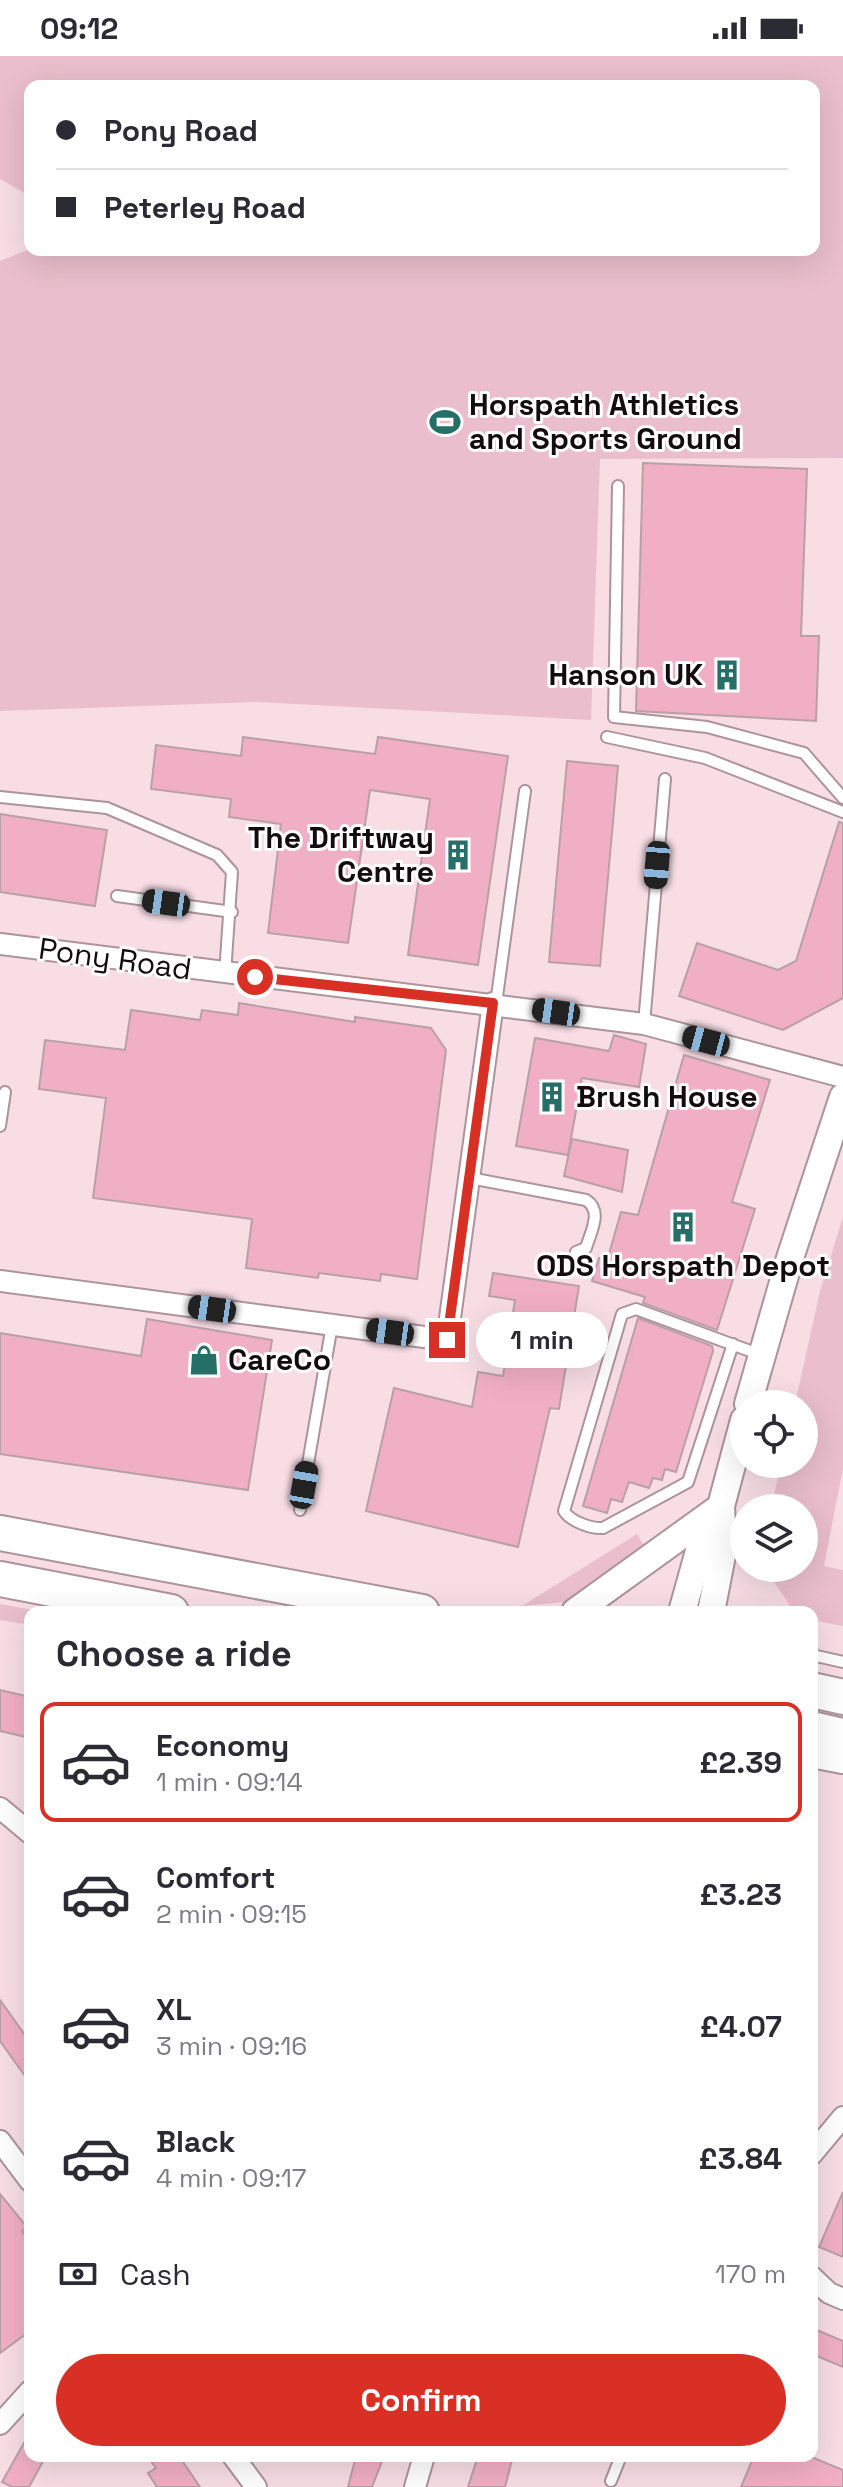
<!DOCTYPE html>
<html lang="en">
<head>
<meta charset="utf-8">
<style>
  :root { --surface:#fff; --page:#f2f2f3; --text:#2b2b33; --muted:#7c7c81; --line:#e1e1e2; --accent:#d93025 }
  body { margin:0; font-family:"Space Grotesk",sans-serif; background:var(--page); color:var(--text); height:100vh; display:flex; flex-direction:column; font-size:30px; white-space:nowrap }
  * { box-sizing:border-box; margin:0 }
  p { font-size:26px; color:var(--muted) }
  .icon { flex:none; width:44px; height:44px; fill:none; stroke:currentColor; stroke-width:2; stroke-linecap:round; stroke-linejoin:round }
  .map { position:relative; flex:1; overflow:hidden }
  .side { position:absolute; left:24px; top:1550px; width:794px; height:856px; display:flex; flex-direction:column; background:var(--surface); border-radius:16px; box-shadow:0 8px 32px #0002 }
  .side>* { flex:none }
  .guide { position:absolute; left:24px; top:24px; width:796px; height:176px; border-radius:16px; box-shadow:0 8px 32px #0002; display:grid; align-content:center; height:176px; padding:0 32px; background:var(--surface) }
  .buttons { position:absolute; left:730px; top:1334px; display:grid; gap:16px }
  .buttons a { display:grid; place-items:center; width:88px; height:88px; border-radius:50%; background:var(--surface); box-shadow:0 8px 32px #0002; font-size:40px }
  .end { position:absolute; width:36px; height:36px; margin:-18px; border:10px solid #d93025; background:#fff; box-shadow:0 0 0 4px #fff }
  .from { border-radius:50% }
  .bubble { position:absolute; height:56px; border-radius:28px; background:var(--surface); box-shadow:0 8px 32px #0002; font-size:26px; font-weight:700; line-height:56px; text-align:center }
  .car { position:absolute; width:24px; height:48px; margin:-24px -12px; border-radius:10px; box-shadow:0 0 6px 2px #0007; background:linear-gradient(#222 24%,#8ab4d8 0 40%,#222 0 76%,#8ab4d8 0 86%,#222 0) }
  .guide b { display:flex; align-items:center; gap:28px; height:76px; font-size:30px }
  .guide b+b { border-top:2px solid var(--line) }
  .guide i { width:20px; height:20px; background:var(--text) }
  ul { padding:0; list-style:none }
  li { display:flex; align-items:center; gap:24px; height:120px; margin:0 16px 12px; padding:0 16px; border:4px solid transparent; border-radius:16px }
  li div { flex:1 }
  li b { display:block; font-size:30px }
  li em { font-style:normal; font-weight:700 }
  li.selected { border-color:var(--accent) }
  li>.icon { width:72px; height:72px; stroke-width:1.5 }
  h2 { padding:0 32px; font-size:36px; line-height:96px }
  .pay { display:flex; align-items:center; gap:20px; height:88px; padding:0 32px; font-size:30px }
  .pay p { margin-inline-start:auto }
  .button { display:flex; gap:16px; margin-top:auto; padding:16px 32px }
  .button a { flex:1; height:92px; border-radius:48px; background:var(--accent); color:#fff; font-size:32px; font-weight:700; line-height:92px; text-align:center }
  .status { display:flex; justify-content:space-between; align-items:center; height:56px; padding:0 40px; background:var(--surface); direction:ltr }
  .status svg { height:22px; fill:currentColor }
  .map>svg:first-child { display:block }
  .green { fill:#eabecc }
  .building { fill:#f1afc5; stroke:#b9a0a7; stroke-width:2 }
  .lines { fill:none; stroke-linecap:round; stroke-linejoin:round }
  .service-casing { stroke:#ad949c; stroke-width:14 }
  .minor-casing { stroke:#ad949c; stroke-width:24 }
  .tertiary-casing { stroke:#ad949c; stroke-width:30 }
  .trunk-casing { stroke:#ad949c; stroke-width:38 }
  .service { stroke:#fff; stroke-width:10 }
  .minor { stroke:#fff; stroke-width:20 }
  .tertiary { stroke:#fff; stroke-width:26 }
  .trunk { stroke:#fff; stroke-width:34 }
  .route { stroke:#d93025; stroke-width:10 }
  .labels { text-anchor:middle; stroke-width:6; stroke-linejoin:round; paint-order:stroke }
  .poi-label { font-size:30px; font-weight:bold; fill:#130b0d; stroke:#fff; text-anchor:start }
  .street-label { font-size:30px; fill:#130b0d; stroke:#fff }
</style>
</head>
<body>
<div class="status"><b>09:12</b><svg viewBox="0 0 49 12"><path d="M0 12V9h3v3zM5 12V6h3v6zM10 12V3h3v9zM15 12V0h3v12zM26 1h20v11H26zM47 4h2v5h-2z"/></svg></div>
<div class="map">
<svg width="843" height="2431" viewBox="0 0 843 2431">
  <rect width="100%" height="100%" fill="#f8dde5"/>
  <g class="green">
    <polygon points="0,0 843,0 843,402 600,403 591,664 259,646 0,655 0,205 30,193 814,194 814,30 30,30 30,140 0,123"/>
    <polygon points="843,1161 843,1412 824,1510 843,1514 843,1570 812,1564 812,1556 794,1556 765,1512 804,1512 804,1452 771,1452 781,1408 804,1408 804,1348 795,1348 820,1235"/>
    <polygon points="637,1478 647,1495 574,1545 522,1550"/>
    <polygon points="0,1548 44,1556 30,1556 30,1569 0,1564"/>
  </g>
  <g class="building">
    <polygon points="643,407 807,413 801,580 819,580 816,665 636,655"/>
    <polygon points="243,681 375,698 378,681 508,700 478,909 408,899 430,743 370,734 348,887 268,877 281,768 229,761 231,743 151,733 156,689 241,700"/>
    <polygon points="567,705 618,710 600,910 549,906"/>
    <polygon points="0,758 107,774 95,850 0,836"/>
    <polygon points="839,766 843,767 843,942 783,974 679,940 697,887 778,914 796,905"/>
    <polygon points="239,947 355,966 355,961 431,972 446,994 417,1223 381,1218 380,1225 319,1217 318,1222 246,1212 252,1163 93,1142 106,1042 39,1033 45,984 125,994 131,954 200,964 202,954 238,959"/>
    <polygon points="614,979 646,988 639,1031 582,1022 568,1099 516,1090 535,982 609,995"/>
    <polygon points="684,999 770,1024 732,1146 755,1153 717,1274 643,1247 645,1241 592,1225 599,1202 607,1205 621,1156 638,1159"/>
    <polygon points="572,1083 628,1094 622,1136 564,1120"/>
    <polygon points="493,1217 579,1230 559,1353 550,1352 518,1491 366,1455 394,1332 472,1351 478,1316 503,1320 515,1244 489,1240"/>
    <polygon points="638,1262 712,1290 713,1295 676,1416 665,1413 662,1424 653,1422 649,1432 629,1426 622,1446 611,1443 607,1457 583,1450"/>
    <polygon points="147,1263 272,1284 248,1434 0,1398 0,1277 141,1300"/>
    <polygon points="0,1634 30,1641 30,1682 0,1675"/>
    <polygon points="0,1944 30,1986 30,2027 0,1985"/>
    <polygon points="843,2136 843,2201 819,2191"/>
    <polygon points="0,2138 27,2171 22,2175 30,2186 30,2275 0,2297"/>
    <polygon points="812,2272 843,2285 843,2311 812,2298"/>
    <polygon points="30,2376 30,2400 46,2400 29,2431 12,2431 2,2426"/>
    <polygon points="147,2400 179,2400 200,2431 157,2431 148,2417 156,2412"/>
    <polygon points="356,2400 384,2400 372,2431 348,2431"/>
    <polygon points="485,2400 513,2400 505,2431 468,2431 477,2403 484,2405"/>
    <polygon points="754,2400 809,2400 843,2414 843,2431 741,2431"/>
  </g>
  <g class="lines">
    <g class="service-casing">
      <g id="service">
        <polyline points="618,430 614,661 707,671 804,697 843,742"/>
        <polyline points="607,681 705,702 843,756"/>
        <polyline points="0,741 107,752 217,799 232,816 225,918"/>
        <polyline points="117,840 232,856"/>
        <polyline points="496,948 525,735"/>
        <polyline points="644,968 665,723"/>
        <polyline points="0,1070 5,1036"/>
        <path d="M470 1122 586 1144C603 1155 591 1175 586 1192L576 1196"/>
        <path d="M733 1288 688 1426 603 1472C591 1473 570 1465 564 1455L622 1258 636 1253 761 1299"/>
        <polyline points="300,1454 332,1269"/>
        <polyline points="812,1599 843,1606"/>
        <polyline points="611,2425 621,2400"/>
      </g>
    </g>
    <g class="minor-casing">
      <g id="minor">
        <polyline points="0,888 644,968 843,1021"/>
        <polyline points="0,1225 447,1284 493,947"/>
        <polyline points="0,1752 30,1777"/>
        <polyline points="0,2085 30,2125"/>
        <polyline points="812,2098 843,2061"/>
        <polyline points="812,2221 829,2237 843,2243"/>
        <polyline points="0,2368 30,2335"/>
        <polyline points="233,2400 256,2431"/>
        <polyline points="415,2431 424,2400"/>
      </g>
    </g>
    <g class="tertiary-casing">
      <g id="tertiary">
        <polyline points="748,1348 790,1202 843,1041"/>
        <polyline points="575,1556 715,1455"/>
        <polyline points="682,1556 701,1488 721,1450 744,1364"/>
        <polyline points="711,1556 723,1494 721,1450"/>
        <polyline points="812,1669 843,1676"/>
      </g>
    </g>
    <g class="trunk-casing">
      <g id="trunk">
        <polyline points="0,1477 422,1556"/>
        <polyline points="0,1523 171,1556"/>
        <polyline points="812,1634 843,1641"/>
        <polyline points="812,1694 843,1700"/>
      </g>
    </g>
    <use href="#service" class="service"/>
    <use href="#minor" class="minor"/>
    <use href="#tertiary" class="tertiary"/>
    <use href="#trunk" class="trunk"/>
  </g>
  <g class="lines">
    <polyline class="route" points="255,921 493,947 447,1284"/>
  </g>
  <defs>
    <g id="stadium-bare" transform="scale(2.4)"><path d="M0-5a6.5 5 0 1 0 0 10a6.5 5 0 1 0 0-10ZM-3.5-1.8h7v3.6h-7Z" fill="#266f68" stroke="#fff" stroke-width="2.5" paint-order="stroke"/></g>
    <g id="building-bare" transform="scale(2.4)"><path d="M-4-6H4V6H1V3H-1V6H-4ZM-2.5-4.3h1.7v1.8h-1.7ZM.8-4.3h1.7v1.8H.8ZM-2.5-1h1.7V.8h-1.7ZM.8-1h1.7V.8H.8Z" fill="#266f68" stroke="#fff" stroke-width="2.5" paint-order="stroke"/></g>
    <g id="shop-bare" transform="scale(2.4)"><path d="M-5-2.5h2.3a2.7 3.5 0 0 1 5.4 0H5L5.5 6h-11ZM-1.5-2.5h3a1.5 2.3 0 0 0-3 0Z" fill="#266f68" stroke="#fff" stroke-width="2.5" paint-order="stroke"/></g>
  </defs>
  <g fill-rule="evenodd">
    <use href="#stadium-bare" x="445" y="366"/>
    <use href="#building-bare" x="727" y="619"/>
    <use href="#building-bare" x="458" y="799"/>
    <use href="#building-bare" x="552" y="1041"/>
    <use href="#building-bare" x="683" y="1171"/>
    <use href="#shop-bare" x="204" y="1304"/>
  </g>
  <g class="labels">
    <g class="poi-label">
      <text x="469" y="359">Horspath Athletics<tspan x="469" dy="34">and Sports Ground</tspan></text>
      <text x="703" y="629" text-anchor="end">Hanson UK</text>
      <text x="434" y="792" text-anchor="end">The Driftway<tspan x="434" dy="34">Centre</tspan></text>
      <text x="576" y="1051">Brush House</text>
      <text x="683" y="1220" text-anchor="middle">ODS Horspath Depot</text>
      <text x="228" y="1314">CareCo</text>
    </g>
    <g class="street-label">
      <text transform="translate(115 903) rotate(8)" y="10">Pony Road</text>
    </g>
  </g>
</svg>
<div class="buttons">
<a><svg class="icon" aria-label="locate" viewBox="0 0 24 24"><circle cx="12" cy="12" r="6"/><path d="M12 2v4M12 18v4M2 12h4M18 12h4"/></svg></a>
<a><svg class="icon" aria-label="layers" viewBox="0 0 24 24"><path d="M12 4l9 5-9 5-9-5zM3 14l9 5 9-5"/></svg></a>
</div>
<i class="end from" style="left:255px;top:921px"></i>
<i class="end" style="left:447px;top:1284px"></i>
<div class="bubble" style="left:476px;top:1256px;width:132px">1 min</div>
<i class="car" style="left:657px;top:809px;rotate:185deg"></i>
<i class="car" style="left:166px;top:847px;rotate:278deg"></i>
<i class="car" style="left:556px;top:956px;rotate:278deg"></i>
<i class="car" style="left:706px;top:985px;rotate:285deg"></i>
<i class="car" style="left:212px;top:1253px;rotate:278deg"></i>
<i class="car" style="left:390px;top:1276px;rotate:278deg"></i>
<i class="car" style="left:304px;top:1429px;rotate:10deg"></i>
<div class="guide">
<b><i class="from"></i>Pony Road</b>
<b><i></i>Peterley Road</b>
</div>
<section class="side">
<h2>Choose a ride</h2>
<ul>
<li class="selected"><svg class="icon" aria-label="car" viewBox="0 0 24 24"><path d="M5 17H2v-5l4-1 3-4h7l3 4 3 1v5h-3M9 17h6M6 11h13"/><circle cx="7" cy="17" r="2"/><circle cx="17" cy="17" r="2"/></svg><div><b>Economy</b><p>1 min · 09:14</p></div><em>£2.39</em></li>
<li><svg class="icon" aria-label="car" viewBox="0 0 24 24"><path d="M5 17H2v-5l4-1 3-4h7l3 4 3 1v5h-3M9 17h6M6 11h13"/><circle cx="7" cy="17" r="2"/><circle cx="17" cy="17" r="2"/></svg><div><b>Comfort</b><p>2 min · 09:15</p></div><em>£3.23</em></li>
<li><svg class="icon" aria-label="car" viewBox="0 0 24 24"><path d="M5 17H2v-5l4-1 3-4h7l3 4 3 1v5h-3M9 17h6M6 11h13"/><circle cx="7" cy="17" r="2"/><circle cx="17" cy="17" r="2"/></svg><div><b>XL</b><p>3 min · 09:16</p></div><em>£4.07</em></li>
<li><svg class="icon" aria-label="car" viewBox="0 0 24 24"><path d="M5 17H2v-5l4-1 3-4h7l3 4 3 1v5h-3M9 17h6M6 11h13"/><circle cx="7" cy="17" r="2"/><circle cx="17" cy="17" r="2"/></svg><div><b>Black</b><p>4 min · 09:17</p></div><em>£3.84</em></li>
</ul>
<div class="pay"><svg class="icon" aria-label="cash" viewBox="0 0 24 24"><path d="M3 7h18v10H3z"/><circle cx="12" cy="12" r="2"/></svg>Cash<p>170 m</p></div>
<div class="button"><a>Confirm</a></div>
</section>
</div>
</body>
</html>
